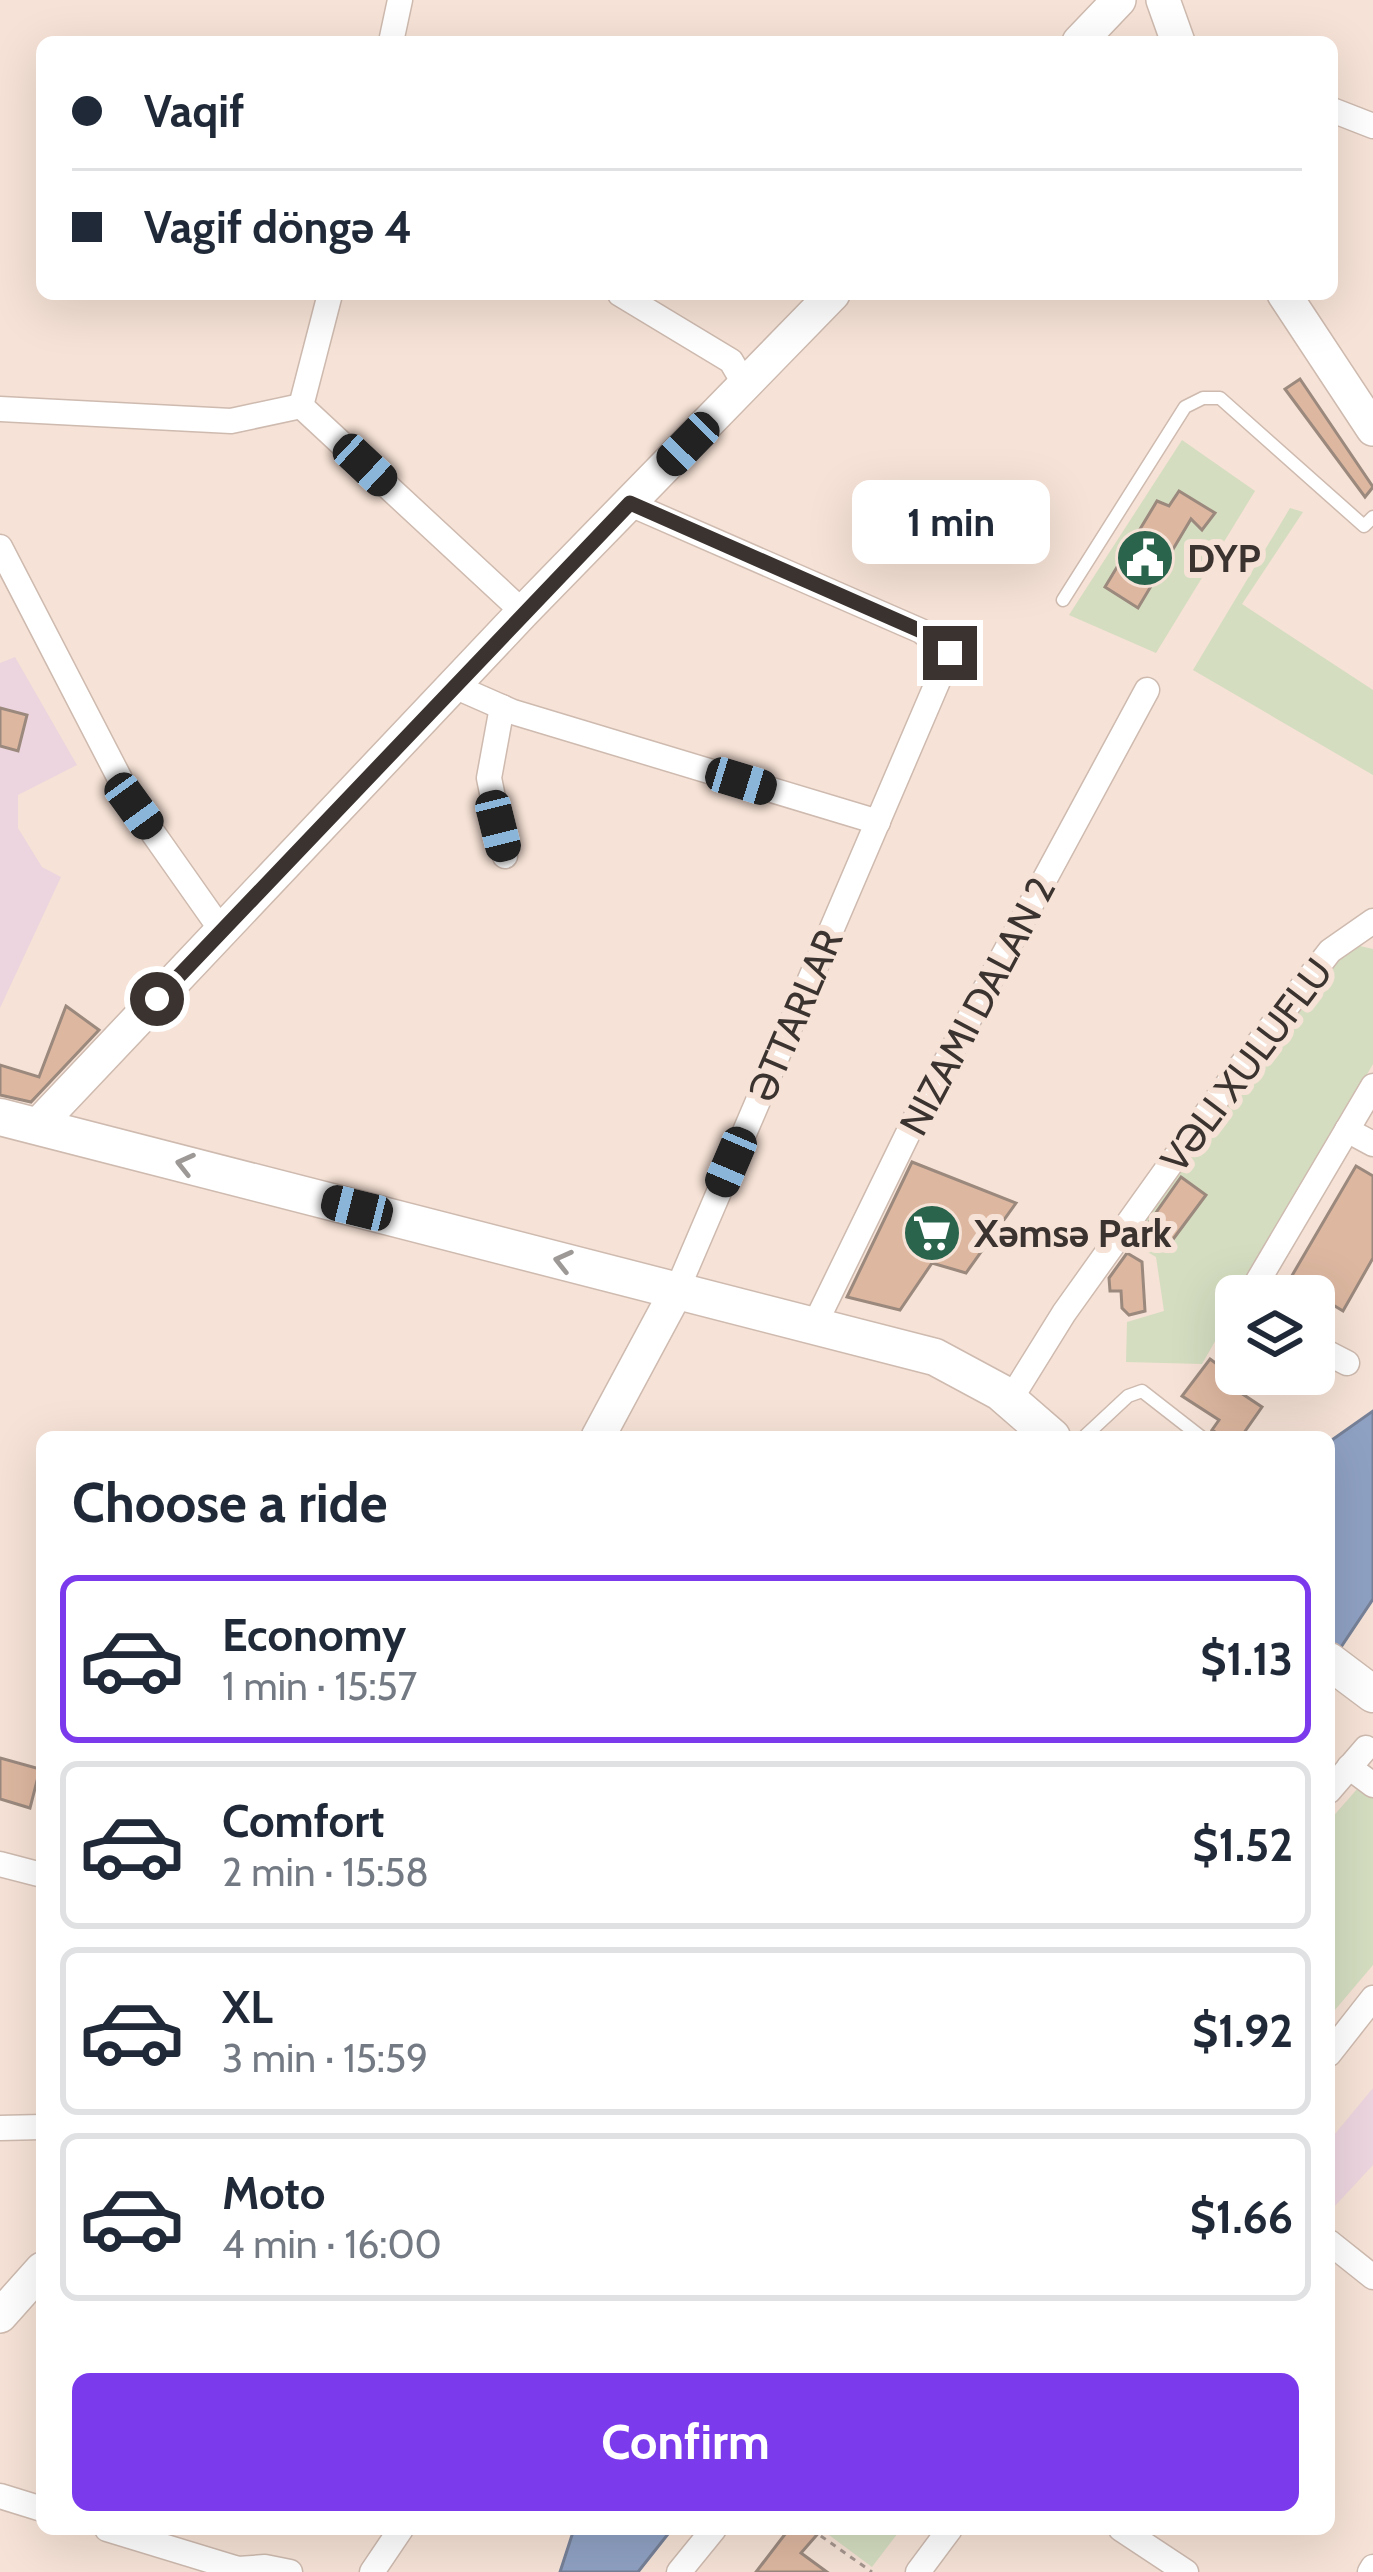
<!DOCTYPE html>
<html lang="en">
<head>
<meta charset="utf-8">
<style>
  :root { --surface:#fff; --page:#f2f2f3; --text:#1f2937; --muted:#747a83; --line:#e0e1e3; --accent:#7c3aed }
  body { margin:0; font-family:Cabin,sans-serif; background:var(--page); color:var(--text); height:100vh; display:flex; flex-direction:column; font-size:45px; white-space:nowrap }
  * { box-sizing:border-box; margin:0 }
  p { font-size:39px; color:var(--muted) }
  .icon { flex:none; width:66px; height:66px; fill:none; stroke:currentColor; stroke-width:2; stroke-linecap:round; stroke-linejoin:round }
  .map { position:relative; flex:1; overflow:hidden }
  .details { position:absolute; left:36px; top:1431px; width:1299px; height:1104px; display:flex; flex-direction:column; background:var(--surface); border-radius:18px; box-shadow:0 12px 48px #0002 }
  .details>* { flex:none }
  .guide { position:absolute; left:36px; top:36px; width:1302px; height:264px; border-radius:18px; box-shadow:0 12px 48px #0002; display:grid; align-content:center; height:264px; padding:0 36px; background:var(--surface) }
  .tools { position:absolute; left:1215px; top:1275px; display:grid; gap:24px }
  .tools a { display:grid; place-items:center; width:120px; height:120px; border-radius:18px; background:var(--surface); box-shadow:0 12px 48px #0002; font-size:60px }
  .end { position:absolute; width:54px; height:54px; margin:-27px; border:15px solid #3b332f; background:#fff; box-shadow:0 0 0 6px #fff }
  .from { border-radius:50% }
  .bubble { position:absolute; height:84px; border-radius:18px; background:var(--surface); box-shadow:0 12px 48px #0002; font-size:39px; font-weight:700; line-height:84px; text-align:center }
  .car { position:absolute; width:36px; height:72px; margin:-36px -18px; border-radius:15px; box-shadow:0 0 9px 3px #0007; background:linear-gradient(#222 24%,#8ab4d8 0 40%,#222 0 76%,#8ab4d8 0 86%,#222 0) }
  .guide b { display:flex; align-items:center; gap:42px; height:114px; font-size:45px }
  .guide b+b { border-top:3px solid var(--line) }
  .guide i { width:30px; height:30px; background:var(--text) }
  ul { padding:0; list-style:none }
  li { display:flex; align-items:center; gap:36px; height:168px; margin:0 24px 18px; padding:0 12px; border:6px solid var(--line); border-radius:18px }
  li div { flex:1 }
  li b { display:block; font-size:45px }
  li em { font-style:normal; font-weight:700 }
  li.current { border-color:var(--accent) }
  li>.icon { width:108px; height:108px; stroke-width:1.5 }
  h2 { padding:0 36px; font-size:54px; line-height:144px }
  .button { display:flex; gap:24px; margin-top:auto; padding:24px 36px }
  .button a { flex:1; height:138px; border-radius:18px; background:var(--accent); color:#fff; font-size:48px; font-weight:700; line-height:138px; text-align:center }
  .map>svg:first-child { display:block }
  .education { fill:#edd5df }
  .green { fill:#d4ddc0 }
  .water { fill:#8fa1c3; stroke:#768097; stroke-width:3 }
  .building { fill:#ddb7a0; stroke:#9b897e; stroke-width:3 }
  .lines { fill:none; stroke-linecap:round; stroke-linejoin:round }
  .lane-casing { stroke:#cebaaf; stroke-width:15 }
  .street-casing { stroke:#cebaaf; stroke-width:27 }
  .secondary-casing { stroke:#cebaaf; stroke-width:36 }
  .primary-casing { stroke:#cebaaf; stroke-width:39 }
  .path { stroke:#a6978f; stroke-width:3; stroke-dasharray:6 6; stroke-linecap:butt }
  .lane { stroke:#fff; stroke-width:12 }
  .street { stroke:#fff; stroke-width:24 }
  .secondary { stroke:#fff; stroke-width:33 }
  .primary { stroke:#fff; stroke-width:36 }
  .oneway { stroke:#9d9997 }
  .route { stroke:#3b332f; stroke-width:15 }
  .labels { text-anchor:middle; stroke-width:12; stroke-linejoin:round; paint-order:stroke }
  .poi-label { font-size:39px; font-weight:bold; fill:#3b332f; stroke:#f6e2d6; text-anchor:start }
  .street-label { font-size:39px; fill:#3b332f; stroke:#f6e2d6 }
</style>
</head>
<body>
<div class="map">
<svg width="1373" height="2572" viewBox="0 0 1373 2572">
  <rect width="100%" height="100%" fill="#f6e2d6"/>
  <g class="education">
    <polygon points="15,657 77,765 18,795 18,828 42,867 61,877 0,1008 0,663"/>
    <polygon points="1373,2088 1373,2165 1333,2208 1329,2204 1329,2141"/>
  </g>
  <g class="green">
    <polygon points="1182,440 1255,491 1156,653 1069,615"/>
    <polygon points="1290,508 1303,512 1242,604 1373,690 1373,775 1193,670"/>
    <polygon points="1360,946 1373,949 1373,1064 1241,1296 1236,1296 1236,1305 1202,1364 1126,1362 1127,1322 1164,1311 1156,1257 1127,1240 1334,956"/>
    <polygon points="1373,1771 1373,1965 1329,2017 1329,1821"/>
    <polygon points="821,2529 901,2529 872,2567"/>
  </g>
  <g class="water">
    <polygon points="1373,1411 1373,1599 1329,1665 1329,1442"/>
    <polygon points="574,2529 672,2529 638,2572 560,2572"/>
  </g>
  <g class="building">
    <polygon points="1300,379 1373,487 1365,497 1285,389"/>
    <polygon points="1179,491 1215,513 1202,530 1191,519 1138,608 1105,587 1157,501 1169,506"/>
    <polygon points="0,708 27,715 18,751 0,746"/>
    <polygon points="66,1006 99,1030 31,1102 0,1095 0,1065 39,1077"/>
    <polygon points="912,1162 1016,1203 966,1273 932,1263 900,1310 847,1297"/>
    <polygon points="1356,1166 1373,1176 1373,1258 1343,1311 1290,1279"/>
    <polygon points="1181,1177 1206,1195 1171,1242 1148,1224"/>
    <polygon points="1127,1253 1142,1262 1145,1311 1129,1315 1122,1308 1121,1291 1110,1291 1109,1278"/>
    <polygon points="1210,1359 1243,1383 1238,1391 1262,1407 1241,1437 1223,1437 1212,1430 1219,1420 1182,1396"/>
    <polygon points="0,1758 40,1769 30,1808 0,1799"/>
    <polygon points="789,2529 822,2529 801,2553 827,2572 756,2572"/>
  </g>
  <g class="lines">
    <g class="lane-casing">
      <g id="lane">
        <polyline points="1063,600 1185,407 1203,398 1220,398 1364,526 1373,517"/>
        <polyline points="1084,1437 1128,1396 1142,1391 1201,1437"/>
      </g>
    </g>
    <g class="street-casing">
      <g id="street">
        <polyline points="391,42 400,0"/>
        <polyline points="1332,110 1373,126"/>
        <polyline points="620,294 731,361 745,385"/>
        <polyline points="301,406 523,612"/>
        <polyline points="301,406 330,294"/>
        <polyline points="0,409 231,421 301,406"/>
        <polyline points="630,504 921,631 950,653 677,1290"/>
        <polyline points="0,547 134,806 222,931"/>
        <polyline points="454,686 513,712 878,822"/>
        <polyline points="502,707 489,778 505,856"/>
        <polyline points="1347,1130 1373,1144"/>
        <polyline points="1249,1296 1373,1086"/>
        <polyline points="814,1326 915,1119 1147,690"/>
        <polyline points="1314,1346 1347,1363"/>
        <polyline points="1010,1400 1064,1313 1237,1071 1330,951 1373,921"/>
        <polyline points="1349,1767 1373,1785"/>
        <polyline points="1329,1791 1366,1748"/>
        <polyline points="0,1864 42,1875"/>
        <polyline points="1329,2054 1373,1998"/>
        <polyline points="0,2128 42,2127"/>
        <polyline points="1329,2242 1373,2277"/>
        <polyline points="0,2496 42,2509"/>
        <polyline points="107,2529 238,2569 265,2567 290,2572"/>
        <polyline points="1121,2529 1186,2572"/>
        <polyline points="372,2572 401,2529"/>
        <polyline points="679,2572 714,2529"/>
        <polyline points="918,2572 950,2529"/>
        <polyline points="1370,2572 1373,2567"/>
      </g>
    </g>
    <g class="secondary-casing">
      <g id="secondary">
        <polyline points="1163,0 1178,42"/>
        <polyline points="1079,42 1119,0"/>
        <polyline points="1284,294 1373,429"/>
        <polyline points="37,1126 523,612 833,294"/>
        <polyline points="598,1437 677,1290"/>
        <polyline points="0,2316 42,2269"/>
      </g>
    </g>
    <g class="primary-casing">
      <g id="primary">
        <polyline points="0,1117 935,1357 1000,1392 1052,1437"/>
        <polyline points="1329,1661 1373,1694"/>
      </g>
    </g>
    <polyline class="path" points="811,2529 872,2572"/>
    <use href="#lane" class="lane"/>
    <use href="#street" class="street"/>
    <use href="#secondary" class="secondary"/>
    <use href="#primary" class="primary"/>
  </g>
  <defs><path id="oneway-chevron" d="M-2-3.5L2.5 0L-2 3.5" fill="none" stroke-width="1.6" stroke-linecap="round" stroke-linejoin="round" transform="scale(3)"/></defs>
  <g class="oneway">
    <use href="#oneway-chevron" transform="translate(185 1164) rotate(-166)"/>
    <use href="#oneway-chevron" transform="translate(563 1261) rotate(-166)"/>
  </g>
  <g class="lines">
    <polyline class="route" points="157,999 630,503 921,631 950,653"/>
  </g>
  <defs>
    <g id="civic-disc" transform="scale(3)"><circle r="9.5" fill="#2a644d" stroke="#f6e2d6"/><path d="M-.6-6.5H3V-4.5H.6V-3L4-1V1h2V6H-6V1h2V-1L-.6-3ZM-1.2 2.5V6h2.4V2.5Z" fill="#fff"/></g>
    <g id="supermarket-disc" transform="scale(3)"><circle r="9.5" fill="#2a644d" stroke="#f6e2d6"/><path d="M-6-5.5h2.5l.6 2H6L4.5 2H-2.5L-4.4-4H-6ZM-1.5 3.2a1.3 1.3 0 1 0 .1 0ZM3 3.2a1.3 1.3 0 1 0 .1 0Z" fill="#fff"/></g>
  </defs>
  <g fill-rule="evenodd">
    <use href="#civic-disc" x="1145" y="558"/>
    <use href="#supermarket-disc" x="932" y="1233"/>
  </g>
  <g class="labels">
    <g class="poi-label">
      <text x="1187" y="572">DYP</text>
      <text x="974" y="1247">Xəmsə Park</text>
    </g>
    <g class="street-label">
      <text transform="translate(977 1006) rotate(-62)" y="14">NIZAMI DALAN 2</text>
      <text transform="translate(795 1015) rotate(-67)" y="14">ƏTTARLAR</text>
      <text transform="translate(1246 1065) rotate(-53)" y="14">VƏLI XULUFLU</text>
    </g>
  </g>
</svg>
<div class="tools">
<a><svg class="icon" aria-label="layers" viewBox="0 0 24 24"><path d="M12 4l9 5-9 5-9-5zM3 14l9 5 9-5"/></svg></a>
</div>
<i class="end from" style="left:157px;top:999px"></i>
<i class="end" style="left:950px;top:653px"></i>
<div class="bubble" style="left:852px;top:480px;width:198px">1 min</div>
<i class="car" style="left:688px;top:444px;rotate:224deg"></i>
<i class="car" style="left:365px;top:465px;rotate:133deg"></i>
<i class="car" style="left:741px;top:781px;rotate:107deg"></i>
<i class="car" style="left:134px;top:806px;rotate:144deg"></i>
<i class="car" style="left:498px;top:826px;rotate:166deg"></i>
<i class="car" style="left:731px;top:1162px;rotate:203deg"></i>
<i class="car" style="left:357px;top:1208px;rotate:284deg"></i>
<div class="guide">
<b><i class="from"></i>Vaqif</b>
<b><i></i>Vagif döngə 4</b>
</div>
<section class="details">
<h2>Choose a ride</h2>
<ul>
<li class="current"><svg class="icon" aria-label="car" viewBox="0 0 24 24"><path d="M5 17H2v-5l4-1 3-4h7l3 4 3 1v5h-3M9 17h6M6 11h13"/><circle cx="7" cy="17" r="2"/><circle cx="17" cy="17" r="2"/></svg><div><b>Economy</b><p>1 min · 15:57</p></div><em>$1.13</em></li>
<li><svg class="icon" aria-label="car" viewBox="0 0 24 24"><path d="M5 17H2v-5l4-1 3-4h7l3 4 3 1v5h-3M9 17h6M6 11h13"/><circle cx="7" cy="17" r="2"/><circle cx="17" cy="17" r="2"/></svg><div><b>Comfort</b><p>2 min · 15:58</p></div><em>$1.52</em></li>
<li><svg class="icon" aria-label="car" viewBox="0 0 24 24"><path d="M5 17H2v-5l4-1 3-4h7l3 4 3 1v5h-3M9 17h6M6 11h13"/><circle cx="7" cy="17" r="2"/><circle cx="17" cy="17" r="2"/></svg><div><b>XL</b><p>3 min · 15:59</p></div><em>$1.92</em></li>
<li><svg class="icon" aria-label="car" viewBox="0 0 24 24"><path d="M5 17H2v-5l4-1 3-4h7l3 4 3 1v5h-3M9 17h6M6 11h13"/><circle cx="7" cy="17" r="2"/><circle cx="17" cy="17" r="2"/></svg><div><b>Moto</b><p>4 min · 16:00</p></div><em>$1.66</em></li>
</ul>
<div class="button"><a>Confirm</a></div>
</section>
</div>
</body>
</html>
